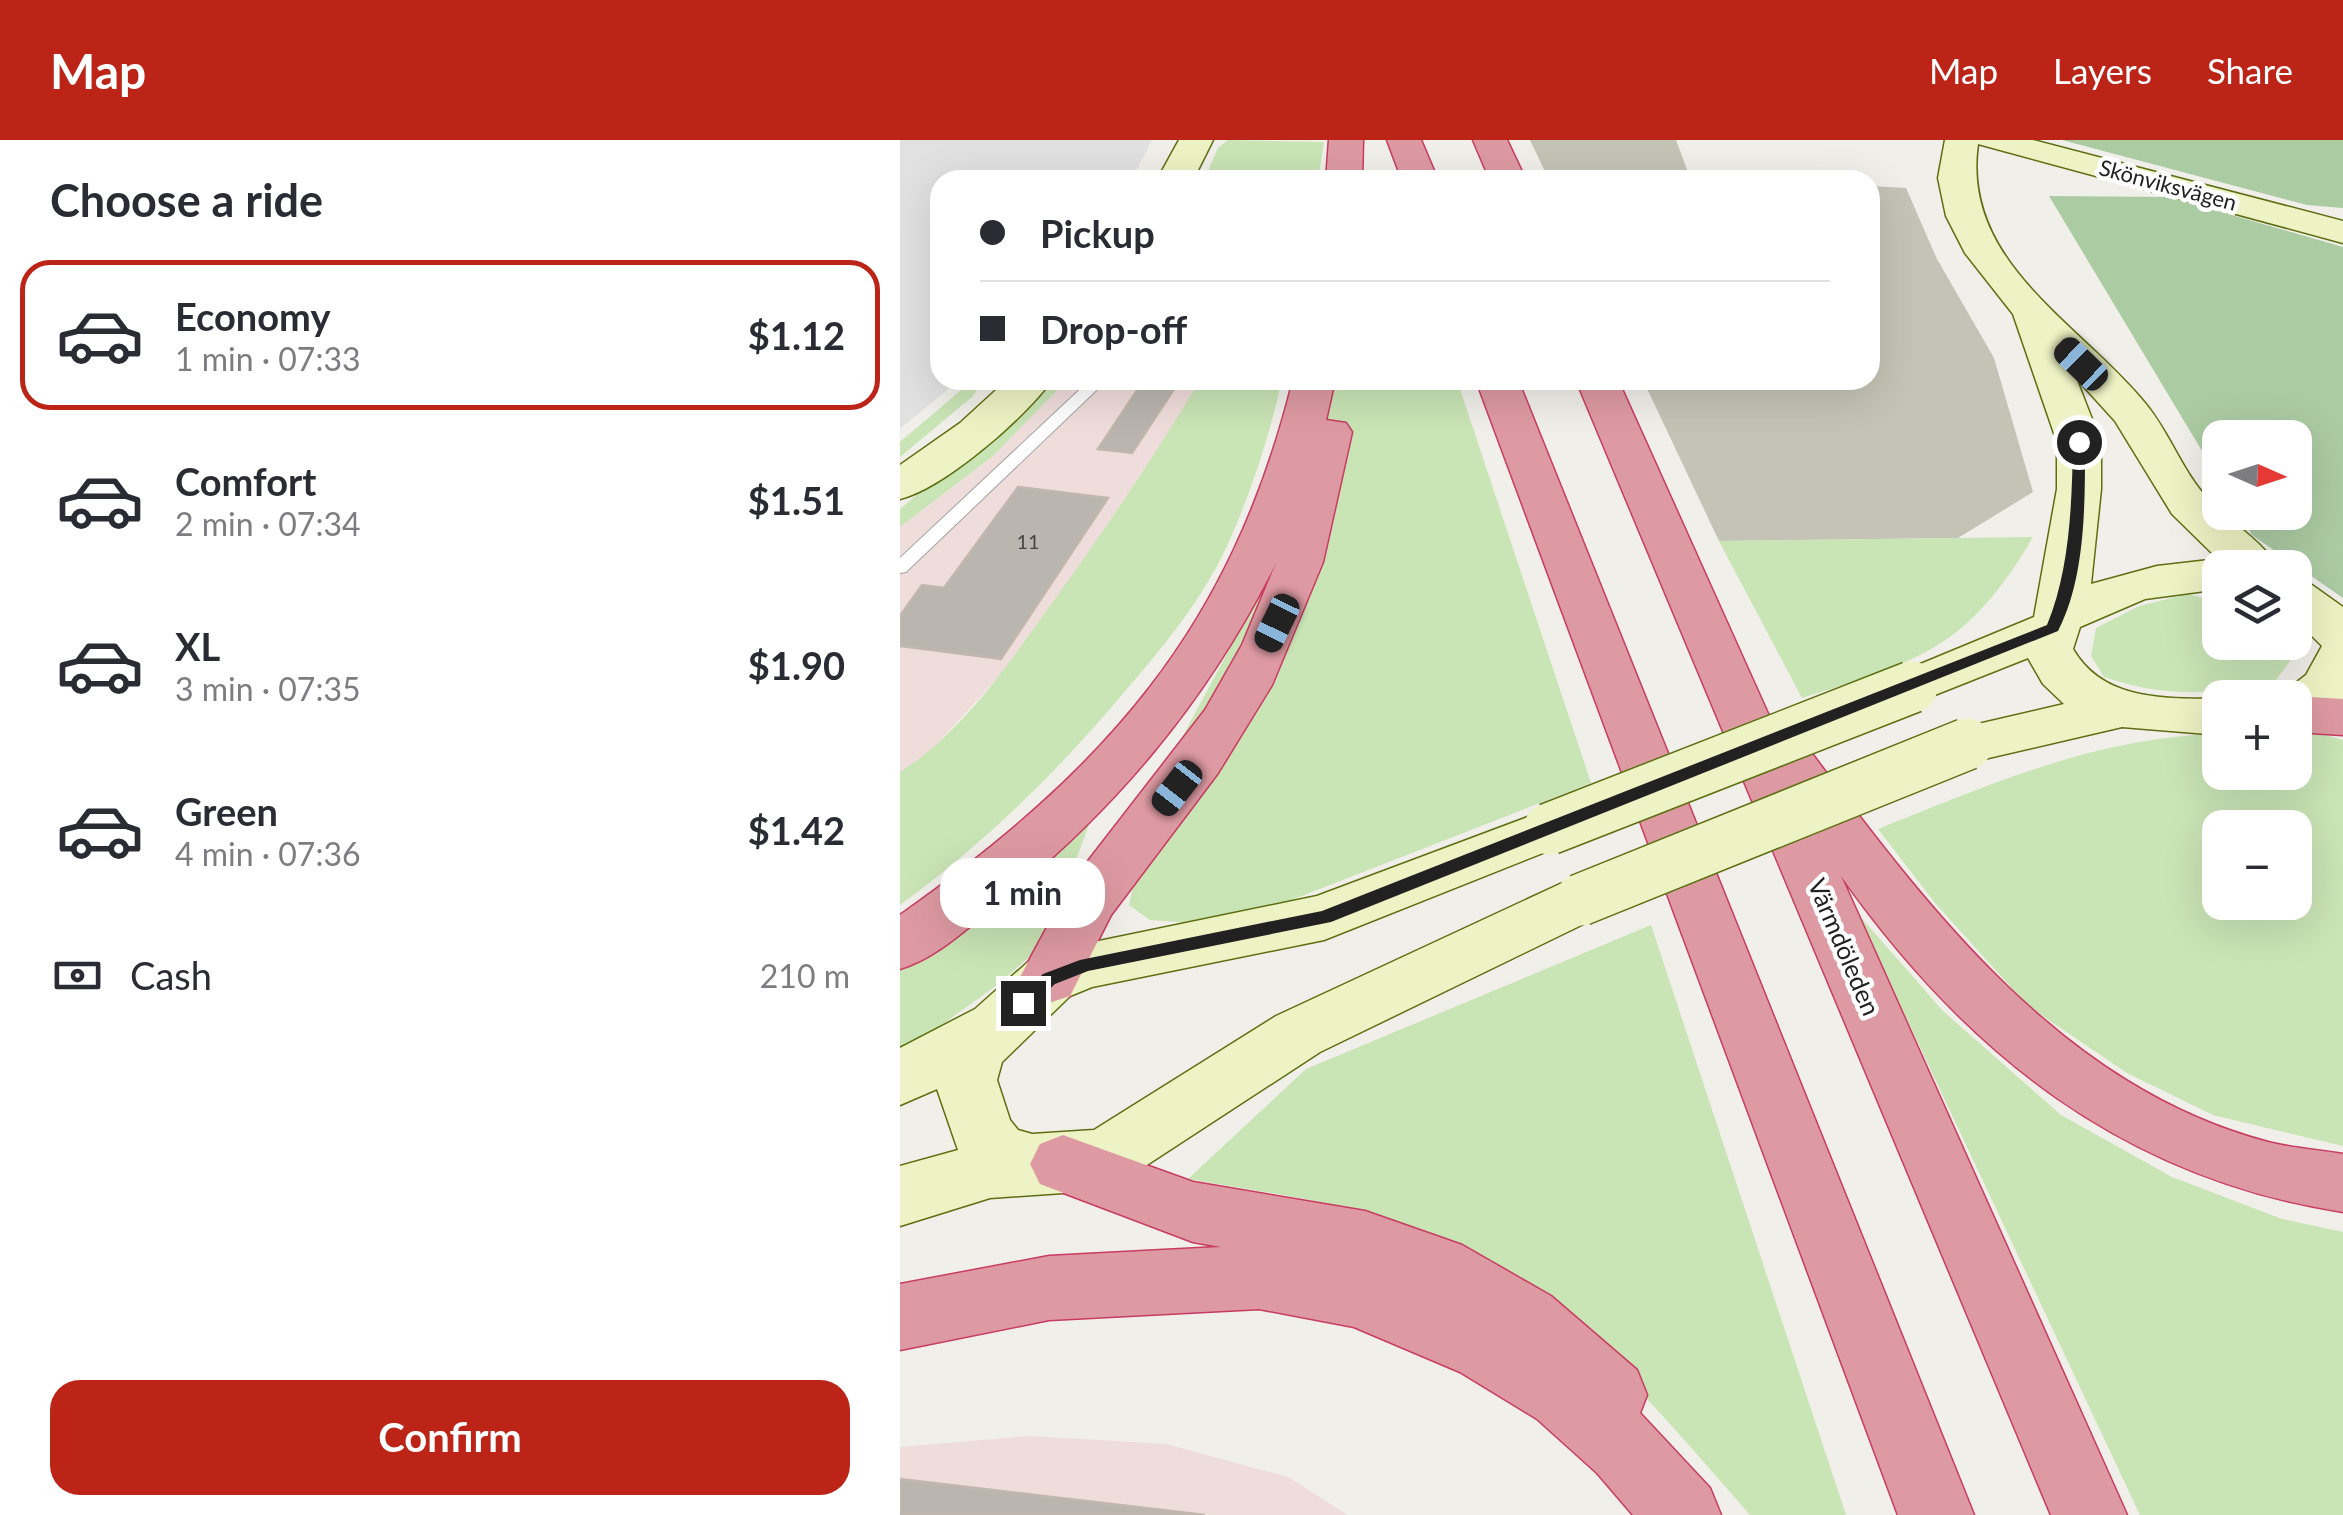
<!DOCTYPE html>
<html lang="en">
<head>
<meta charset="utf-8">
<style>
  :root { --surface:#fff; --page:#f2f2f3; --text:#2b2b33; --muted:#7c7c81; --line:#e1e1e2; --accent:#bc2417 }
  body { margin:0; font-family:Lato,sans-serif; background:var(--page); color:var(--text); height:100vh; display:flex; flex-direction:column; font-size:38px; white-space:nowrap }
  * { box-sizing:border-box; margin:0 }
  p { font-size:32px; color:var(--muted) }
  .icon { flex:none; width:55px; height:55px; fill:none; stroke:currentColor; stroke-width:2; stroke-linecap:round; stroke-linejoin:round }
  .map { position:relative; flex:1; overflow:hidden }
  .side { display:flex; flex-direction:column; background:var(--surface); width:900px }
  .side>* { flex:none }
  .top-card { position:absolute; left:30px; top:30px; width:950px; height:220px; border-radius:30px; box-shadow:0 10px 40px #0002; display:grid; align-content:center; height:220px; padding:0 50px; background:var(--surface) }
  .needle { width:65px; rotate:93deg }
  .tools { position:absolute; left:1302px; top:280px; display:grid; gap:20px }
  .tools a { display:grid; place-items:center; width:110px; height:110px; border-radius:20px; background:var(--surface); box-shadow:0 10px 40px #0002; font-size:50px }
  .end { position:absolute; width:45px; height:45px; margin:-22px; border:12px solid #212121; background:#fff; box-shadow:0 0 0 5px #fff }
  .from { border-radius:50% }
  .bubble { position:absolute; height:70px; border-radius:30px; background:var(--surface); box-shadow:0 10px 40px #0002; font-size:32px; font-weight:700; line-height:70px; text-align:center }
  .car { position:absolute; width:30px; height:60px; margin:-30px -15px; border-radius:12px; box-shadow:0 0 8px 2px #0007; background:linear-gradient(#222 24%,#8ab4d8 0 40%,#222 0 76%,#8ab4d8 0 86%,#222 0) }
  .top-card b { display:flex; align-items:center; gap:35px; height:95px; font-size:38px }
  .top-card b+b { border-top:2px solid var(--line) }
  .top-card i { width:25px; height:25px; background:var(--text) }
  ul { padding:0; list-style:none }
  li { display:flex; align-items:center; gap:30px; height:150px; margin:0 20px 15px; padding:0 30px; border:5px solid transparent; border-radius:30px }
  li div { flex:1 }
  li b { display:block; font-size:38px }
  li em { font-style:normal; font-weight:700 }
  li.active { border-color:var(--accent) }
  li>.icon { width:90px; height:90px; stroke-width:1.5 }
  h2 { padding:0 50px; font-size:45px; line-height:120px }
  .pay { display:flex; align-items:center; gap:25px; height:110px; padding:0 50px; font-size:38px }
  .pay p { margin-inline-start:auto }
  .primary-button { display:flex; gap:20px; margin-top:auto; padding:20px 50px }
  .primary-button a { flex:1; height:115px; border-radius:30px; background:var(--accent); color:#fff; font-size:40px; font-weight:700; line-height:115px; text-align:center }
  header { display:flex; align-items:center; gap:60px; box-sizing:border-box; height:140px; padding:0 50px; background:var(--accent); color:#fff }
  header strong { font-size:48px }
  nav { display:flex; gap:55px; margin-inline-start:auto; font-size:35px }
  main { display:flex; flex:1; min-height:0 }
  .map>svg:first-child { display:block }
  .commercial { fill:#efdddb }
  .construction { fill:#c3c4b5 }
  .grass { fill:#c9e4b5; fill-rule:evenodd }
  .forest { fill:#abcba3 }
  .parking { fill:#e1e1e1 }
  .building { fill:#bab5af; stroke:#c1b7ad; stroke-width:2.5 }
  .lines { fill:none; stroke-linecap:round; stroke-linejoin:round }
  .lane-casing { stroke:#a2a2a2; stroke-width:2 }
  .secondary-casing { stroke:#5d6f12; stroke-width:3 }
  .highway-casing { stroke:#c83c61; stroke-width:3 }
  .lane { fill:#fff; fill-rule:evenodd }
  .secondary { fill:#edf3c4; fill-rule:evenodd }
  .highway { fill:#de9aa2; fill-rule:evenodd }
  .secondary-bridge-casing { stroke:#5d6f12; stroke-width:54; stroke-linecap:butt }
  .secondary-bridge { stroke:#edf3c4; stroke-width:51 }
  .route { fill:#212121 }
  .labels { text-anchor:middle; stroke-width:9; stroke-linejoin:round; paint-order:stroke }
  .number-label { font-size:20px; fill:#474644 }
  .far-street-label { font-size:22px; fill:#212121; stroke:#fff }
  .street-label { font-size:25px; fill:#212121; stroke:#fff }
</style>
</head>
<body>
<header>
<strong>Map</strong>
<nav><a>Map</a><a>Layers</a><a>Share</a></nav>
</header>
<main>
<section class="side">
<h2>Choose a ride</h2>
<ul>
<li class="active"><svg class="icon" aria-label="car" viewBox="0 0 24 24"><path d="M5 17H2v-5l4-1 3-4h7l3 4 3 1v5h-3M9 17h6M6 11h13"/><circle cx="7" cy="17" r="2"/><circle cx="17" cy="17" r="2"/></svg><div><b>Economy</b><p>1 min · 07:33</p></div><em>$1.12</em></li>
<li><svg class="icon" aria-label="car" viewBox="0 0 24 24"><path d="M5 17H2v-5l4-1 3-4h7l3 4 3 1v5h-3M9 17h6M6 11h13"/><circle cx="7" cy="17" r="2"/><circle cx="17" cy="17" r="2"/></svg><div><b>Comfort</b><p>2 min · 07:34</p></div><em>$1.51</em></li>
<li><svg class="icon" aria-label="car" viewBox="0 0 24 24"><path d="M5 17H2v-5l4-1 3-4h7l3 4 3 1v5h-3M9 17h6M6 11h13"/><circle cx="7" cy="17" r="2"/><circle cx="17" cy="17" r="2"/></svg><div><b>XL</b><p>3 min · 07:35</p></div><em>$1.90</em></li>
<li><svg class="icon" aria-label="car" viewBox="0 0 24 24"><path d="M5 17H2v-5l4-1 3-4h7l3 4 3 1v5h-3M9 17h6M6 11h13"/><circle cx="7" cy="17" r="2"/><circle cx="17" cy="17" r="2"/></svg><div><b>Green</b><p>4 min · 07:36</p></div><em>$1.42</em></li>
</ul>
<div class="pay"><svg class="icon" aria-label="cash" viewBox="0 0 24 24"><path d="M3 7h18v10H3z"/><circle cx="12" cy="12" r="2"/></svg>Cash<p>210 m</p></div>
<div class="primary-button"><a>Confirm</a></div>
</section>
<div class="map">
<svg width="1443" height="1375" viewBox="0 0 1443 1375">
  <rect width="100%" height="100%" fill="#f1efe9"/>
  <g class="commercial">
    <polygon points="167,240 300,240 243,336 104,531 25,617 0,632 0,387 93,316"/>
    <polygon points="130,1296 266,1304 388,1337 448,1375 0,1375 0,1307"/>
  </g>
  <g class="construction">
    <polygon points="630,0 776,0 789,35 877,40 649,40"/>
    <polygon points="970,46 1006,48 1037,119 1094,218 1133,352 1058,398 819,401 743,240 970,240"/>
  </g>
  <g class="grass">
    <polygon points="328,0 424,2 418,40 304,40 318,8"/>
    <polygon points="73,240 81,240 73,256 0,317 0,302"/>
    <polygon points="153,240 167,240 93,316 0,387 0,369"/>
    <path d="M300 240H382C369 297 351 353 327 406 302 460 264 506 226 550 158 631 86 702 0 765V632C63 592 109 523 152 463 205 390 254 317 300 240Z"/>
    <polygon points="434,240 557,240 691,643 376,766 292,783 250,780 229,765 257,644 365,443"/>
    <path d="M1133 397C1068 508 1020 521 902 558L819 401Z"/>
    <path d="M1288 454 1320 462V502L1386 503 1390 521 1373 544C1309 554 1266 558 1204 537L1191 516 1196 488 1239 466Z"/>
    <path d="M1415 592 1443 600V1006L1313 975 1227 933 1128 866 1035 763 978 689C1088 645 1199 596 1320 594V632H1395V593ZM1320 688H1395V762H1320Z"/>
    <polygon points="194,671 145,803 97,845 0,915 0,829"/>
    <polygon points="957,773 1043,871 1161,975 1272,1037 1382,1079 1443,1092 1443,1375 1240,1375"/>
    <path d="M751 785 946 1375H850C771 1285 663 1154 554 1103 474 1066 374 1054 288 1039L406 929Z"/>
  </g>
  <g class="forest">
    <polygon points="1162,0 1443,0 1443,68 1407,65"/>
    <polygon points="1149,56 1269,57 1443,107 1443,458 1352,395 1339,373 1395,372 1395,298 1320,298 1320,341"/>
  </g>
  <polygon class="parking" points="0,0 252,0 231,40 40,40 40,240 59,240 0,289"/>
  <g class="building">
    <polygon points="244,240 280,240 232,313 198,309"/>
    <polygon points="118,347 208,358 101,519 0,506 0,476 22,445 44,448"/>
    <polygon points="0,1339 305,1375 0,1375"/>
  </g>
  <g class="lines">
    <g class="lane-casing">
      <polygon id="lane" points="190,240 207,240 6,432 0,433 0,418"/>
    </g>
    <g class="secondary-casing">
      <g id="secondary">
        <polygon points="279,0 313,0 293,40 257,40"/>
        <path d="M1045 0H1133L1443 81V103L1078 4C1061 122 1179 183 1245 263 1270 293 1282 331 1308 359 1330 382 1361 400 1379 428H1320V449L1245 459 1180 487 1173 509C1204 562 1266 558 1320 559V595L1222 587 1067 623 1048 617 1041 604 1048 591 1164 564 1143 544 1128 518 1012 564 994 559 987 547 994 535 1134 477 1157 349V302L1113 174 1065 113 1046 76 1038 38ZM1176 238 1215 281 1272 374 1318 419 1257 426 1191 444 1201 349V302Z"/>
        <path d="M107 240H152C126 277 43 349 0 359V325L60 283Z"/>
        <polygon points="1395,440 1412,445 1443,467 1443,559 1413,581 1395,586 1395,558 1376,558 1406,535 1422,506 1395,479"/>
        <polygon points="649,669 668,675 677,689 668,703 424,800 192,847 170,856 102,922 97,940 110,980 118,990 132,994 194,990 376,876 660,744 680,738 700,744 709,760 700,776 420,912 230,1036 163,1053 90,1058 0,1086 0,1026 58,1010 37,949 0,965 0,908 75,869 128,822 165,808 417,756"/>
      </g>
    </g>
    <g class="highway-casing">
      <g id="highway">
        <polygon points="429,0 463,0 462,40 426,40"/>
        <polygon points="487,0 521,0 538,40 502,40"/>
        <polygon points="573,0 607,0 626,40 590,40"/>
        <path d="M393 240H435L426 280 446 283 452 292 423 422 372 545 318 633 211 775 170 856 149 863 128 856 119 839 171 743 305 570 342 505 376 423C307 561 215 671 94 767 65 790 36 818 0 829V775C206 629 331 490 393 240Z"/>
        <polygon points="576,240 618,240 1074,1375 998,1375"/>
        <path d="M676 240H718L883 607 910 611C1030 771 1163 948 1368 1002 1392 1008 1418 1010 1443 1014V1072C1224 1038 1067 914 941 736L1227 1375H1151Z"/>
        <polygon points="1395,556 1443,559 1443,595 1395,592 1395,558 1390,558"/>
        <polygon points="163,995 293,1042 465,1071 562,1105 651,1156 737,1230 747,1255 740,1273 810,1348 821,1375 733,1375 697,1333 637,1279 560,1232 454,1187 359,1169 149,1180 0,1210 0,1144 149,1116 321,1107 293,1102 140,1044 130,1024 140,1004"/>
      </g>
    </g>
    <use href="#lane" class="lane"/>
    <use href="#secondary" class="secondary"/>
    <use href="#highway" class="highway"/>
    <g class="secondary-bridge-casing">
      <g id="secondary-bridge">
        <polyline points="649,689 1012,547"/>
        <polyline points="680,760 1067,604"/>
      </g>
    </g>
    <use href="#secondary-bridge" class="secondary-bridge"/>
  </g>
  <path class="route" d="M1179 298 1185 302C1185 362 1186 437 1158 491L431 782 188 831 155 844 129 868H117V858L143 834 180 820 422 771 1147 485C1170 430 1172 362 1173 302Z"/>
  <g class="labels">
    <g class="number-label">
      <text x="128" y="409">11</text>
    </g>
    <g class="far-street-label">
      <text transform="translate(1268 45) rotate(15)" y="8">Skönviksvägen</text>
    </g>
    <g class="street-label">
      <text transform="translate(944 807) rotate(67)" y="9">Värmdöleden</text>
    </g>
  </g>
</svg>
<div class="tools">
<a><svg class="needle" viewBox="-14 -14 28 28"><path d="M0-13l5 13h-10z" fill="#e53935"/><path d="M0 13l5-13h-10z" fill="#7c7c81"/></svg></a>
<a><svg class="icon" aria-label="layers" viewBox="0 0 24 24"><path d="M12 4l9 5-9 5-9-5zM3 14l9 5 9-5"/></svg></a>
<a>+</a>
<a>−</a>
</div>
<i class="end from" style="left:1179px;top:302px"></i>
<i class="end" style="left:123px;top:863px"></i>
<div class="bubble" style="left:40px;top:718px;width:165px">1 min</div>
<i class="car" style="left:1181px;top:224px;rotate:314deg"></i>
<i class="car" style="left:377px;top:483px;rotate:206deg"></i>
<i class="car" style="left:277px;top:648px;rotate:218deg"></i>
<div class="top-card">
<b><i class="from"></i>Pickup</b>
<b><i></i>Drop-off</b>
</div>
</div>
</main>
</body>
</html>
